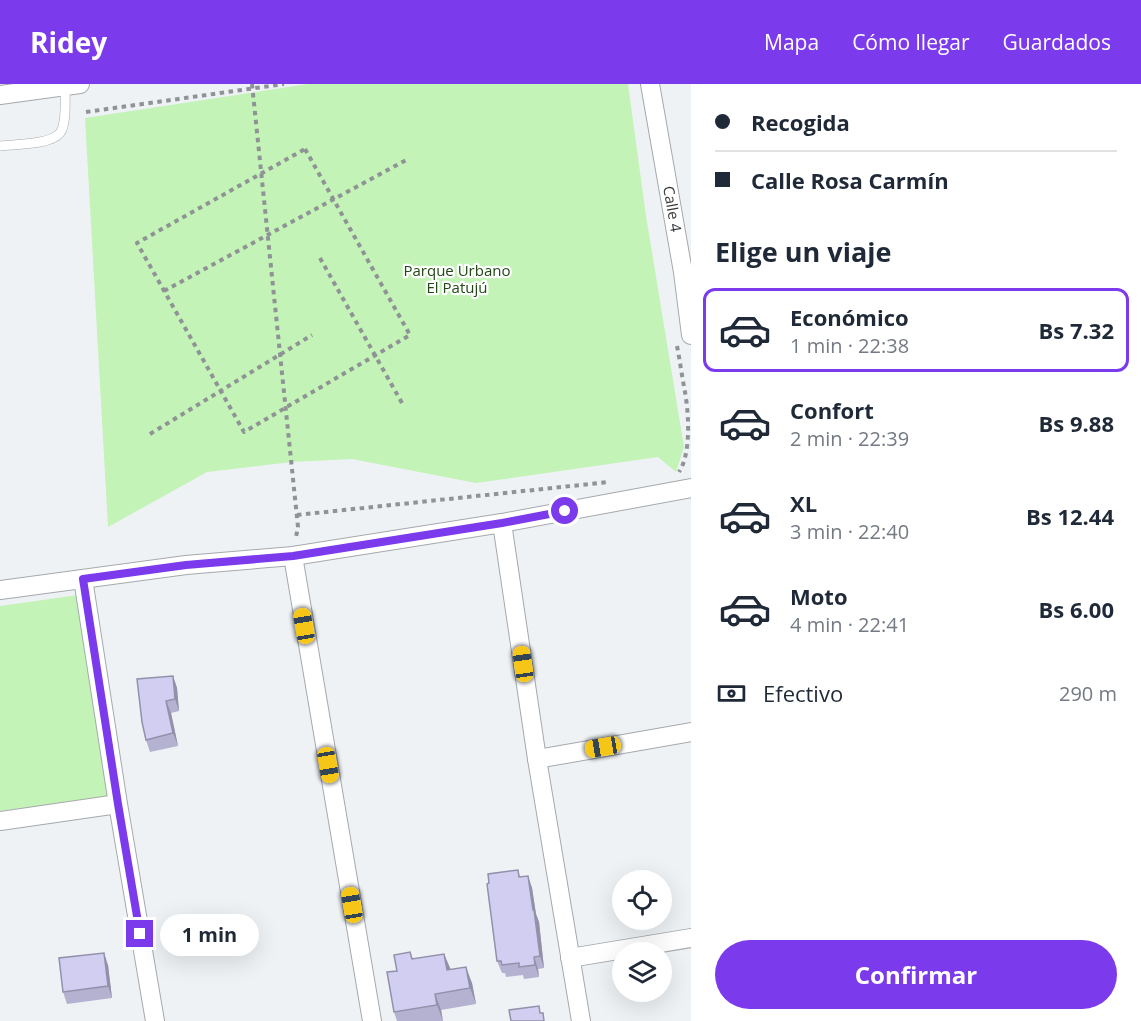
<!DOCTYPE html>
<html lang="es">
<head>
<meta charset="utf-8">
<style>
  :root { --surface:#fff; --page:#f6f6f7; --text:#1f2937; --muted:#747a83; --line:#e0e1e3; --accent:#7c3aed }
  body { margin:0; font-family:"Open Sans",sans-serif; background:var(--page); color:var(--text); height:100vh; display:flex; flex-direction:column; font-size:22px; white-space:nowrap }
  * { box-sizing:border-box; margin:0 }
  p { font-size:20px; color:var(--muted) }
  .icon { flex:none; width:33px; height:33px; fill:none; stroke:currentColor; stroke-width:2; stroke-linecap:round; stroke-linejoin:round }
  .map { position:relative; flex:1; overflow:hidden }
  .panel { display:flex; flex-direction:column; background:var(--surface); width:450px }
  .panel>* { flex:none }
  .guide { display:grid; align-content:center; height:132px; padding:0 24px; background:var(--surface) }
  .fabs { position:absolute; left:612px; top:786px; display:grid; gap:12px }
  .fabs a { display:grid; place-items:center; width:60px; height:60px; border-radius:50%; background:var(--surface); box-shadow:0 6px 24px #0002; font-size:30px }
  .end { position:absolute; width:27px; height:27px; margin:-14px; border:8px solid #7c3aed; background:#fff; box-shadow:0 0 0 3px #fff }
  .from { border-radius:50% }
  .bubble { position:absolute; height:42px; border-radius:21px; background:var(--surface); box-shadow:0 6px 24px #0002; font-size:20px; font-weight:700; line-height:42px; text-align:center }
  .car { position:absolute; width:18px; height:36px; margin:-18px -9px; border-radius:8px; box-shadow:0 0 4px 2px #0007; background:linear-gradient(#f5c518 24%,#345 0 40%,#f5c518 0 76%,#345 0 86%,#f5c518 0) }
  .guide b { display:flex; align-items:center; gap:21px; height:57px; font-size:22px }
  .guide b+b { border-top:2px solid var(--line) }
  .guide i { width:15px; height:15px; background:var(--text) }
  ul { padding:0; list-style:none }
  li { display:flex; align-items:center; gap:18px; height:84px; margin:0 12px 9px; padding:0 12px; border:3px solid transparent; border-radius:12px }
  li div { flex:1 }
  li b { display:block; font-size:22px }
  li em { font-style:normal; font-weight:700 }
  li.active { border-color:var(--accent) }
  li>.icon { width:54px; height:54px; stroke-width:1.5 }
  h2 { padding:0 24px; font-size:27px; line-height:72px }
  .pay { display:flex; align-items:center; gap:15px; height:66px; padding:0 24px; font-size:22px }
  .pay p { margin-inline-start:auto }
  .primary-button { display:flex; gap:12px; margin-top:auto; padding:12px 24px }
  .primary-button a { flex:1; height:69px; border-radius:36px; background:var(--accent); color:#fff; font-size:24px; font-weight:700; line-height:69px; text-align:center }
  header { display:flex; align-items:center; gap:36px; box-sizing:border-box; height:84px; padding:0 30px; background:var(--accent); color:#fff }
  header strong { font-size:28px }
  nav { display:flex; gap:33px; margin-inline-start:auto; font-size:21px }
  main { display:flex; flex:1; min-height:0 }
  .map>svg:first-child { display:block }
  .green { fill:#c3f3b6 }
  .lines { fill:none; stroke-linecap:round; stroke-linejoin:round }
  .lane-casing { stroke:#a5a9ad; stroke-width:10 }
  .street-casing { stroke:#a5a9ad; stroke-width:20 }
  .path { stroke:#909395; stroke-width:4; stroke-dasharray:4.5 4.5; stroke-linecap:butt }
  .lane { stroke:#fff; stroke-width:9 }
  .street { stroke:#fff; stroke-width:18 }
  .wall { fill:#b5b1d0 }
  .shaded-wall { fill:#9390a9 }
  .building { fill:#d2cef2; stroke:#9390a9; stroke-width:1.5 }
  .route { stroke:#7c3aed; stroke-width:8 }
  .labels { text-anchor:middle; stroke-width:4.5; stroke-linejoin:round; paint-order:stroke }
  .street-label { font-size:15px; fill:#353738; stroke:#fefefe }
  .park-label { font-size:15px; fill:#204814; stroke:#fefefe }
</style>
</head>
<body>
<header>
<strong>Ridey</strong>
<nav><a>Mapa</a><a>Cómo llegar</a><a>Guardados</a></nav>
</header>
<main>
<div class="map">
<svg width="691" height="937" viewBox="0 0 691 937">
  <rect width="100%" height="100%" fill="#eef2f5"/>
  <g class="green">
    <polygon points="308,0 628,0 646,132 684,363 676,388 658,373 476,399 352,375 292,378 207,388 108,443 85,34"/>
    <polygon points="78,511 110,713 0,727 0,522"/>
  </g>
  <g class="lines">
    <g class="lane-casing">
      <path id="lane" d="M0 62C15 60 50 61 60 49 67 40 65 14 65 2"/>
    </g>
    <g class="street-casing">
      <g id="street">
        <polyline points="650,0 683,188 691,251"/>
        <polyline points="0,11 80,0"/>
        <polyline points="502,439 537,675 581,937"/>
        <polyline points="293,472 372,937"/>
        <polyline points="83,495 118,720 155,937"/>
        <polyline points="0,506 186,481 293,472 502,439 691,404"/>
        <polyline points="537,675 691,648"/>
        <polyline points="0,737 118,720"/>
        <polyline points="570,874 691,854"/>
      </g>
    </g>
    <g class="path">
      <polyline points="252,0 298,443 296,453"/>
      <polyline points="86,28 284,0"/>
      <polygon points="305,65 410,251 244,348 137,159"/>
      <polyline points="320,174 402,319"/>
      <polyline points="164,207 408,75"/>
      <path d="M677 262C680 277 682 293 685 308 689 331 691 370 679 388"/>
      <polyline points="150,350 312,251"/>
      <polyline points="297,431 609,398"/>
    </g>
    <use href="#lane" class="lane"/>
    <use href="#street" class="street"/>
  </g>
  <g class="wall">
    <polygon points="173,592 177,604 179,627 171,629 178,662 150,668 146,656"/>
    <polygon points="518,786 520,793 528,792 532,804 536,830 539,838 544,884 538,885 539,893 524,895 523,891 506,893 505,889 502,889 497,877 489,799"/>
    <polygon points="410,868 413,875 444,870 450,885 472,899 476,920 441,926 443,937 397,937 394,928 397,887"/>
    <polygon points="108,881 112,914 67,920 63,908"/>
  </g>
  <g class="shaded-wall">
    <polygon points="173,592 177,604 179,627 175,615"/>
    <polygon points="166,617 171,629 178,662 173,649"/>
    <polygon points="528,792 532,804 536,830 539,838 544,884 540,872"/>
    <polygon points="104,869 108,881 112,914 108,902"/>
    <polygon points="444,870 451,886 447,886"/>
    <polygon points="534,873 538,885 539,893 535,881"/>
    <polygon points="466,883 472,899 476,920 470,904"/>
    <polygon points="435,910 441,926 443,937 437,921"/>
  </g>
  <g class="building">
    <polygon points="173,592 175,615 166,617 173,649 146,656 142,638 137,595"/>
    <polygon points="518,786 519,793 528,792 533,826 534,826 540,872 534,873 535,881 519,883 519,879 502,881 501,877 497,877 487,800 489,799 488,790"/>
    <polygon points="410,868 412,875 444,870 447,886 466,883 470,904 435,910 437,921 394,928 387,888 397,887 394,871"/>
    <polygon points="104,869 108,902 63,908 59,874"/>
    <polygon points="539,922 540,929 543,929 544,937 511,937 509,926"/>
  </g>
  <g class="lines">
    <polyline class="route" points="140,850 118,720 83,495 186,481 293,472 502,439 565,427"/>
  </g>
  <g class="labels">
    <g class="street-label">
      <text transform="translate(672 125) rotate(80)" y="5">Calle 4</text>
    </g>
    <g class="park-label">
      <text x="457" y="192">Parque Urbano<tspan x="457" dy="17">El Patujú</tspan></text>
    </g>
  </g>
</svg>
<div class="fabs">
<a><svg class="icon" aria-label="locate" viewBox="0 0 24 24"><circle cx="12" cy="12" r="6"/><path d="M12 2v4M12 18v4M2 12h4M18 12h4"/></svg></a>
<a><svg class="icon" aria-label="layers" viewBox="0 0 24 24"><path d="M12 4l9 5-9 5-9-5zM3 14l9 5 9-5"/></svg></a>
</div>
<i class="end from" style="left:565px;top:427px"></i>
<i class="end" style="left:140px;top:850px"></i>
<div class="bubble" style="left:160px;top:830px;width:99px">1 min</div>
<i class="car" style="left:304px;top:542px;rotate:350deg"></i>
<i class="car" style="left:523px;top:580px;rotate:352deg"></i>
<i class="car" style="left:603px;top:663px;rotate:260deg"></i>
<i class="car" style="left:328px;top:681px;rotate:170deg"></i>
<i class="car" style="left:352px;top:821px;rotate:350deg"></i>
</div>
<section class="panel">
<div class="guide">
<b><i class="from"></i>Recogida</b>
<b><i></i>Calle Rosa Carmín</b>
</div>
<h2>Elige un viaje</h2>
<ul>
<li class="active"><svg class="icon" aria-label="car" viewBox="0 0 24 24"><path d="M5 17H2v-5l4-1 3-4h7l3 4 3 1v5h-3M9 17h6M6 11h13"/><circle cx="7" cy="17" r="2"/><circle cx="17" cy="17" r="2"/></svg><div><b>Económico</b><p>1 min · 22:38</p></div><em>Bs 7.32</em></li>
<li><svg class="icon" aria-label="car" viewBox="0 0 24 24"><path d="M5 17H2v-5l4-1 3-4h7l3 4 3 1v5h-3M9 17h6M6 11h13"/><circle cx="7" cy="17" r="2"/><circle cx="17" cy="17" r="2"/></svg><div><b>Confort</b><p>2 min · 22:39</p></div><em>Bs 9.88</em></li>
<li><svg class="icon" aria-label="car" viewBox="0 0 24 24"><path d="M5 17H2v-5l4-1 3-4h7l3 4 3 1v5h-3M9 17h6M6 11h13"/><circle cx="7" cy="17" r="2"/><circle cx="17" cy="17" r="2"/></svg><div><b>XL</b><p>3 min · 22:40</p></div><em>Bs 12.44</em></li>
<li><svg class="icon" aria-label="car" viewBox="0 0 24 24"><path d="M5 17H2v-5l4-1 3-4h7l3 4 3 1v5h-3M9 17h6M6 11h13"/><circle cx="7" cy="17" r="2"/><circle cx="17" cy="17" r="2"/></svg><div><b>Moto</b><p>4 min · 22:41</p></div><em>Bs 6.00</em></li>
</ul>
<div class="pay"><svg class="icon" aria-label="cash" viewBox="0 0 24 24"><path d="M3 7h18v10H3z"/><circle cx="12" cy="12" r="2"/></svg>Efectivo<p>290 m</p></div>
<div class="primary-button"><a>Confirmar</a></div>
</section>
</main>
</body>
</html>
